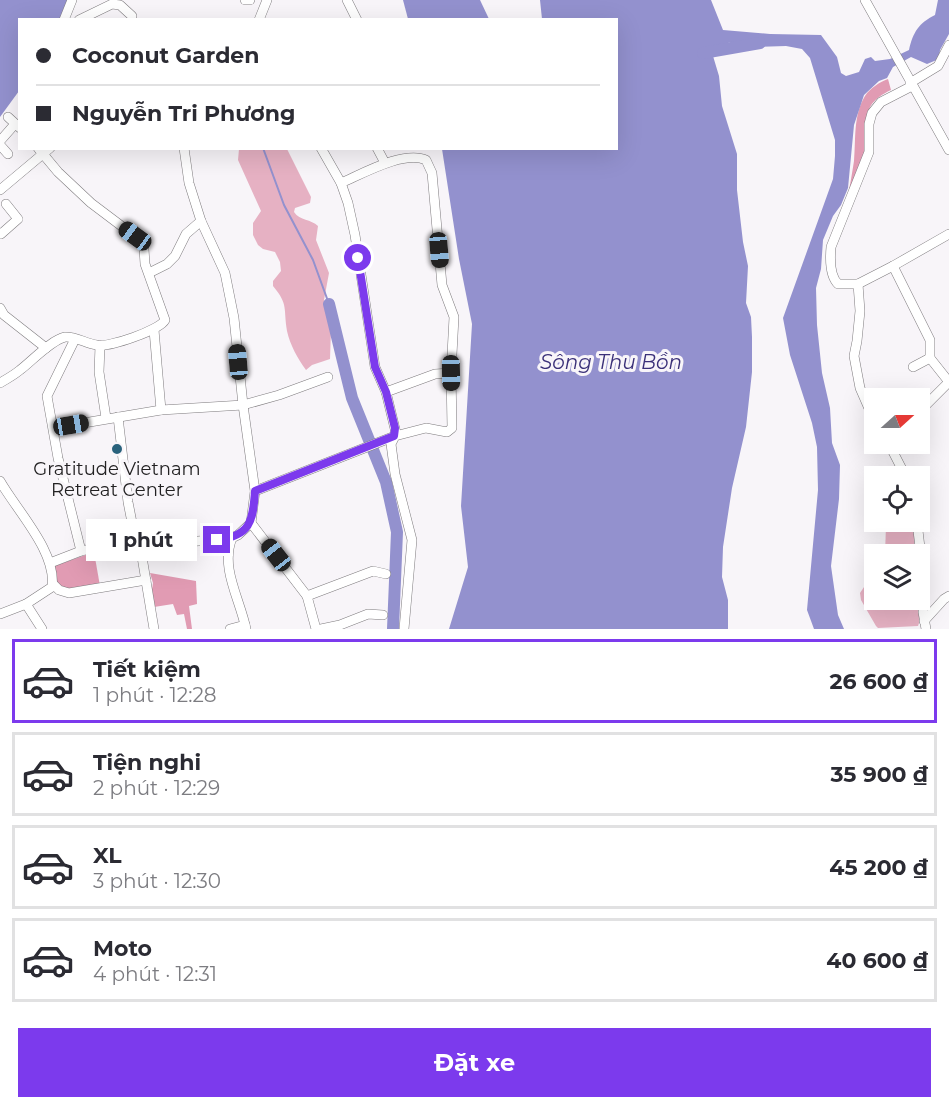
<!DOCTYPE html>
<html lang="vi">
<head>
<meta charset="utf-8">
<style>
  :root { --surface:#fff; --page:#f7f7f7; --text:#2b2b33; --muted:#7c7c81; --line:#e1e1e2; --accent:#7c3aed }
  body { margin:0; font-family:Montserrat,sans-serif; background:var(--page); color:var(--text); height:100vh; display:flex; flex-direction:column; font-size:22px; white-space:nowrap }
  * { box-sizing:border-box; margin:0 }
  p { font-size:20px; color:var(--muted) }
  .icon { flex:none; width:33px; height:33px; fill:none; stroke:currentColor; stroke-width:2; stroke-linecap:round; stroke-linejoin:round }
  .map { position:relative; height:629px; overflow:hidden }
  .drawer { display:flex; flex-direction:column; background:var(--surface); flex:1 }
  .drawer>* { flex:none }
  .banner { position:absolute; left:18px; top:18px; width:600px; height:132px; border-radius:0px; box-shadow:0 6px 24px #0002; display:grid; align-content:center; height:132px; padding:0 18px; background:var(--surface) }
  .needle { width:39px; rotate:69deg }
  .buttons { position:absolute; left:864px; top:388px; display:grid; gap:12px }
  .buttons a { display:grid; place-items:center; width:66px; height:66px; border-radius:0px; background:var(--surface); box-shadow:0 6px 24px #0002; font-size:30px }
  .end { position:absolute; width:27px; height:27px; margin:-14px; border:8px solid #7c3aed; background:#fff; box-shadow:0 0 0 3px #fff }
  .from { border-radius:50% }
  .bubble { position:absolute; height:42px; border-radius:0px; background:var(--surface); box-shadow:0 6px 24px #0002; font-size:20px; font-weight:700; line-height:42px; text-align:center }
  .car { position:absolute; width:18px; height:36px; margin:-18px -9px; border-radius:8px; box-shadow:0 0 4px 2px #0007; background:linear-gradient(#222 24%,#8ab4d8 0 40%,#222 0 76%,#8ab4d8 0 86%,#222 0) }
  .banner b { display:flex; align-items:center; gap:21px; height:57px; font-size:22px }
  .banner b+b { border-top:2px solid var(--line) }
  .banner i { width:15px; height:15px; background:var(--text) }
  ul { padding:10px 0 0; list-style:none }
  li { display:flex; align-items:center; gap:18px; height:84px; margin:0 12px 9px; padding:0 6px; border:3px solid var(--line); border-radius:0px }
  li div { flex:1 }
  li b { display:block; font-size:22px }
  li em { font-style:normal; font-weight:700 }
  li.on { border-color:var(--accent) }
  li>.icon { width:54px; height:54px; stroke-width:1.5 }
  .cta { display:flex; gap:12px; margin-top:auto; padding:12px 18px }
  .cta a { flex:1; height:69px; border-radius:0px; background:var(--accent); color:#fff; font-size:24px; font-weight:700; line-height:69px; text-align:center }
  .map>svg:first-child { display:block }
  .green { fill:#e6b1c3 }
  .forest { fill:#e19bb3 }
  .water { fill:#9391ce }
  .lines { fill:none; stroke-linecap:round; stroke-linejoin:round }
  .stream { stroke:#9391ce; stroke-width:2 }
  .river { stroke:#9391ce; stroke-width:12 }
  .minor-casing { stroke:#7e7b7e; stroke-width:10 }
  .minor { stroke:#fff; stroke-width:9 }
  .route { stroke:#7c3aed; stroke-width:8 }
  .poi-dot { fill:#29627c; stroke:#f8f5f9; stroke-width:2 }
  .labels { text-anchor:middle; stroke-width:6; stroke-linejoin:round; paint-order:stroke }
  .poi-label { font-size:18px; fill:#222122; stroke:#f8f5f9 }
  .water-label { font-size:20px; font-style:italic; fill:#3a3079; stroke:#f8f5f9 }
</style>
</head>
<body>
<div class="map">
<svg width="949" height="629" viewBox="0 0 949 629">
  <rect width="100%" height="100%" fill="#f8f5f9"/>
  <g class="green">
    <path d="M239 149H287L311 197 310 203 295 208 294 212C300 221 311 219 318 226L316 240 329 273 324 300 331 330 330 359 312 365 306 370C298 359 290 345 287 331 283 309 289 305 273 286V281L281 271 280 262 275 252 263 249 258 245 253 235V223L261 211 238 160Z"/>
    <polygon points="888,522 914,522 916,535 912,555 885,555 886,525"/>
    <polygon points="874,572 874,600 920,600 920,582 920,620 918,626 878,628 876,626 861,600 860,593"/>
  </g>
  <g class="forest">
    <path d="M888 79 891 90C855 107 872 125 864 154 859 169 852 184 847 199 850 186 852 174 854 161 856 140 853 115 865 96 870 88 880 82 888 79Z"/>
    <polygon points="94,552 100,586 69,593 55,586 54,566"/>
    <polygon points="150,573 196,581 197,604 189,606 192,629 187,629 184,614 177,615 173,604 154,607 150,602 153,583"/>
  </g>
  <g class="water">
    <polygon points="0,0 69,0 61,19 20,20 19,91 0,117"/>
    <polygon points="403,0 480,0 489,19 408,19"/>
    <path d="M540 0H711L723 30 770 34 821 35 837 57 841 73 846 76 859 72 865 59 871 57 875 61 890 59 909 50C913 32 919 23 935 15L938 0H949V34L940 50 939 59 927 64 911 57 893 67 887 78 879 81 864 95 854 125 848 188 841 205 833 216 823 240 821 269 816 288 817 325 822 373 830 408 832 443 840 465 839 499 831 566 838 615 844 629H814L807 610 818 490 817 447 812 423 790 355 783 318 833 179 835 156V140L810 58 802 49 786 46 754 47 731 42 722 45 713 56 719 76 722 106 737 154V190L743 242 748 266 746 303 751 317 752 337V372L746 427 732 488 723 547 722 577 728 600V629H449L468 567 461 506 472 324 459 259 442 149 616 148V20L542 19Z"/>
  </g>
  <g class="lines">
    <polyline class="stream" points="263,148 284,205 313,260 329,304"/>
    <g class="river">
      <polyline points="703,53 760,43"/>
      <polyline points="329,304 352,398 386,482 397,532 393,629"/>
    </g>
    <g class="minor-casing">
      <g id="minor">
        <polyline points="245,0 250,0"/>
        <polyline points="347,0 357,20"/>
        <polyline points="865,0 949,150"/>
        <polyline points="64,20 72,0"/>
        <polyline points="79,20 112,4 120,5 132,16"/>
        <polyline points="259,20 267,0"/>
        <polyline points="910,83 938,66 949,45"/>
        <path d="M912 86 881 102 872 113 869 124V152L831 247C830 258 830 276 838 284H858L893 266 949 234"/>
        <polyline points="8,117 20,128"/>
        <polyline points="0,141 15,124"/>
        <polyline points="0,145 8,154"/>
        <path d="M184 148 189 183 201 221 225 273 234 318 243 405 255 491 251 523 238 535 232 538C220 568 240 599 246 629"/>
        <polyline points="377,148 385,163"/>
        <path d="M341 183C362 174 404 150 426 160L432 173 442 285 454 317 451 373 452 428 447 432 426 428 395 436 391 444 395 474 412 540 404 629"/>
        <polyline points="0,190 50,148"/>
        <polyline points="0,233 1,234 18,219 6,204"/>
        <polyline points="893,266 930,340 930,358 949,382"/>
        <polyline points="149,273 167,264 175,256 186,234 201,221"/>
        <polyline points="858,284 860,311 857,341 854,356 860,388 874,420"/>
        <polyline points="0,308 4,315 46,348"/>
        <polyline points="154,330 161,410"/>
        <polyline points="75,339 47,396 58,458 81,551"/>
        <polyline points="100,346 99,372 106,418"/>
        <polyline points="913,367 930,358"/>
        <path d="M0 383C7 379 14 375 20 370 32 361 51 340 65 337 75 336 87 344 97 345 108 348 160 330 165 320L145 264 144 249 140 240 91 203 58 172 38 148"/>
        <polyline points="386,392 435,374 451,373"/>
        <polyline points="920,411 949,382"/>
        <polyline points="118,417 128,502 135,538 139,539 154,629"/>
        <polyline points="54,428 161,410 243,405 279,395 328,377"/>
        <polyline points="889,444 906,477"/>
        <path d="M0 481C17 511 57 552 52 587L26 604 0 614"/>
        <polyline points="255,491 395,436 396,433 386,392 375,367 355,235 348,203 341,183 321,148"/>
        <polyline points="917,522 925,590 923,612 926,629"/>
        <polyline points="251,523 307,596 316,629"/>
        <polyline points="139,539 176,543 232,538"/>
        <polyline points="50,563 81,551 135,538"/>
        <polyline points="53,584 59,590 69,593 146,580"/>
        <polyline points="307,596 373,571 386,574"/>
        <polyline points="26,604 42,629"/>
        <polyline points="924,621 944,599 949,596"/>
        <polyline points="230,629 245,625"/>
        <polyline points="321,629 340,625 368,614 383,615"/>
      </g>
    </g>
    <use href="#minor" class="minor"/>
  </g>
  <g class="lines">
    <path class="route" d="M217 540C250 536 253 522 255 491L394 436 395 428 386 392 375 367 358 258"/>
  </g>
  <circle class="poi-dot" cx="117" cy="449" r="6"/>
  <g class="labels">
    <g class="poi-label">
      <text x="117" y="475">Gratitude Vietnam<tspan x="117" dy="21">Retreat Center</tspan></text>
    </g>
    <g class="water-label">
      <text x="611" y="369">Sông Thu Bồn</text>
    </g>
  </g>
</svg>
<div class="buttons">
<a><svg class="needle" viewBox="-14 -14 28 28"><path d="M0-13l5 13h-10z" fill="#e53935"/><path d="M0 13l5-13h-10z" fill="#7c7c81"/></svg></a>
<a><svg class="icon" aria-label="locate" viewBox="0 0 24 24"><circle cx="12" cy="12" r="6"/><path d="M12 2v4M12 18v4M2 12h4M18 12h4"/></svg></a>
<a><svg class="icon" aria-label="layers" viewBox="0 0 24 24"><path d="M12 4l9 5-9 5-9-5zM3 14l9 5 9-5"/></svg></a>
</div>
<i class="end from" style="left:358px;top:258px"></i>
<i class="end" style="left:217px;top:540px"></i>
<div class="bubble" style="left:86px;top:519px;width:111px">1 phút</div>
<i class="car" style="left:135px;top:236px;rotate:306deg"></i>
<i class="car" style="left:439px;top:250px;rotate:175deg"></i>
<i class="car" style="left:238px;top:362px;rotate:355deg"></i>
<i class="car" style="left:451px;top:373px;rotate:179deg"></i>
<i class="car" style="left:71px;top:425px;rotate:80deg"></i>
<i class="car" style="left:276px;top:555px;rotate:322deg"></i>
<div class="banner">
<b><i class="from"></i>Coconut Garden</b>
<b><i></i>Nguyễn Tri Phương</b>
</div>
</div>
<section class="drawer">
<ul>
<li class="on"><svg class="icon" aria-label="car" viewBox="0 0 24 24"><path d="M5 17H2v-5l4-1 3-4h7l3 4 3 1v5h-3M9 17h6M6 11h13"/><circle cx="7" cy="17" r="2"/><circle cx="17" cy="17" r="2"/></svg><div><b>Tiết kiệm</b><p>1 phút · 12:28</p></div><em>26 600 ₫</em></li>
<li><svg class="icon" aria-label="car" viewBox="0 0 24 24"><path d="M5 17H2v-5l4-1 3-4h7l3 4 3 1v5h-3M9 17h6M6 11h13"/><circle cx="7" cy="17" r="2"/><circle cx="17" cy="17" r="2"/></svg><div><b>Tiện nghi</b><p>2 phút · 12:29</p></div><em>35 900 ₫</em></li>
<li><svg class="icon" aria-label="car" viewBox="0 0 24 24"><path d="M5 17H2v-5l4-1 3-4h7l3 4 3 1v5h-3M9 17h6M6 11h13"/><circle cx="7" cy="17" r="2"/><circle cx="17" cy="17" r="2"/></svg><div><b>XL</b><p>3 phút · 12:30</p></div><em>45 200 ₫</em></li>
<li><svg class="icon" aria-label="car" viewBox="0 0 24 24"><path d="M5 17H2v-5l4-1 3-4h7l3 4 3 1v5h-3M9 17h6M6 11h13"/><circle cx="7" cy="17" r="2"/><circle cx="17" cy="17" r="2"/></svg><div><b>Moto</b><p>4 phút · 12:31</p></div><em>40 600 ₫</em></li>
</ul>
<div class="cta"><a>Đặt xe</a></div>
</section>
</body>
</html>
